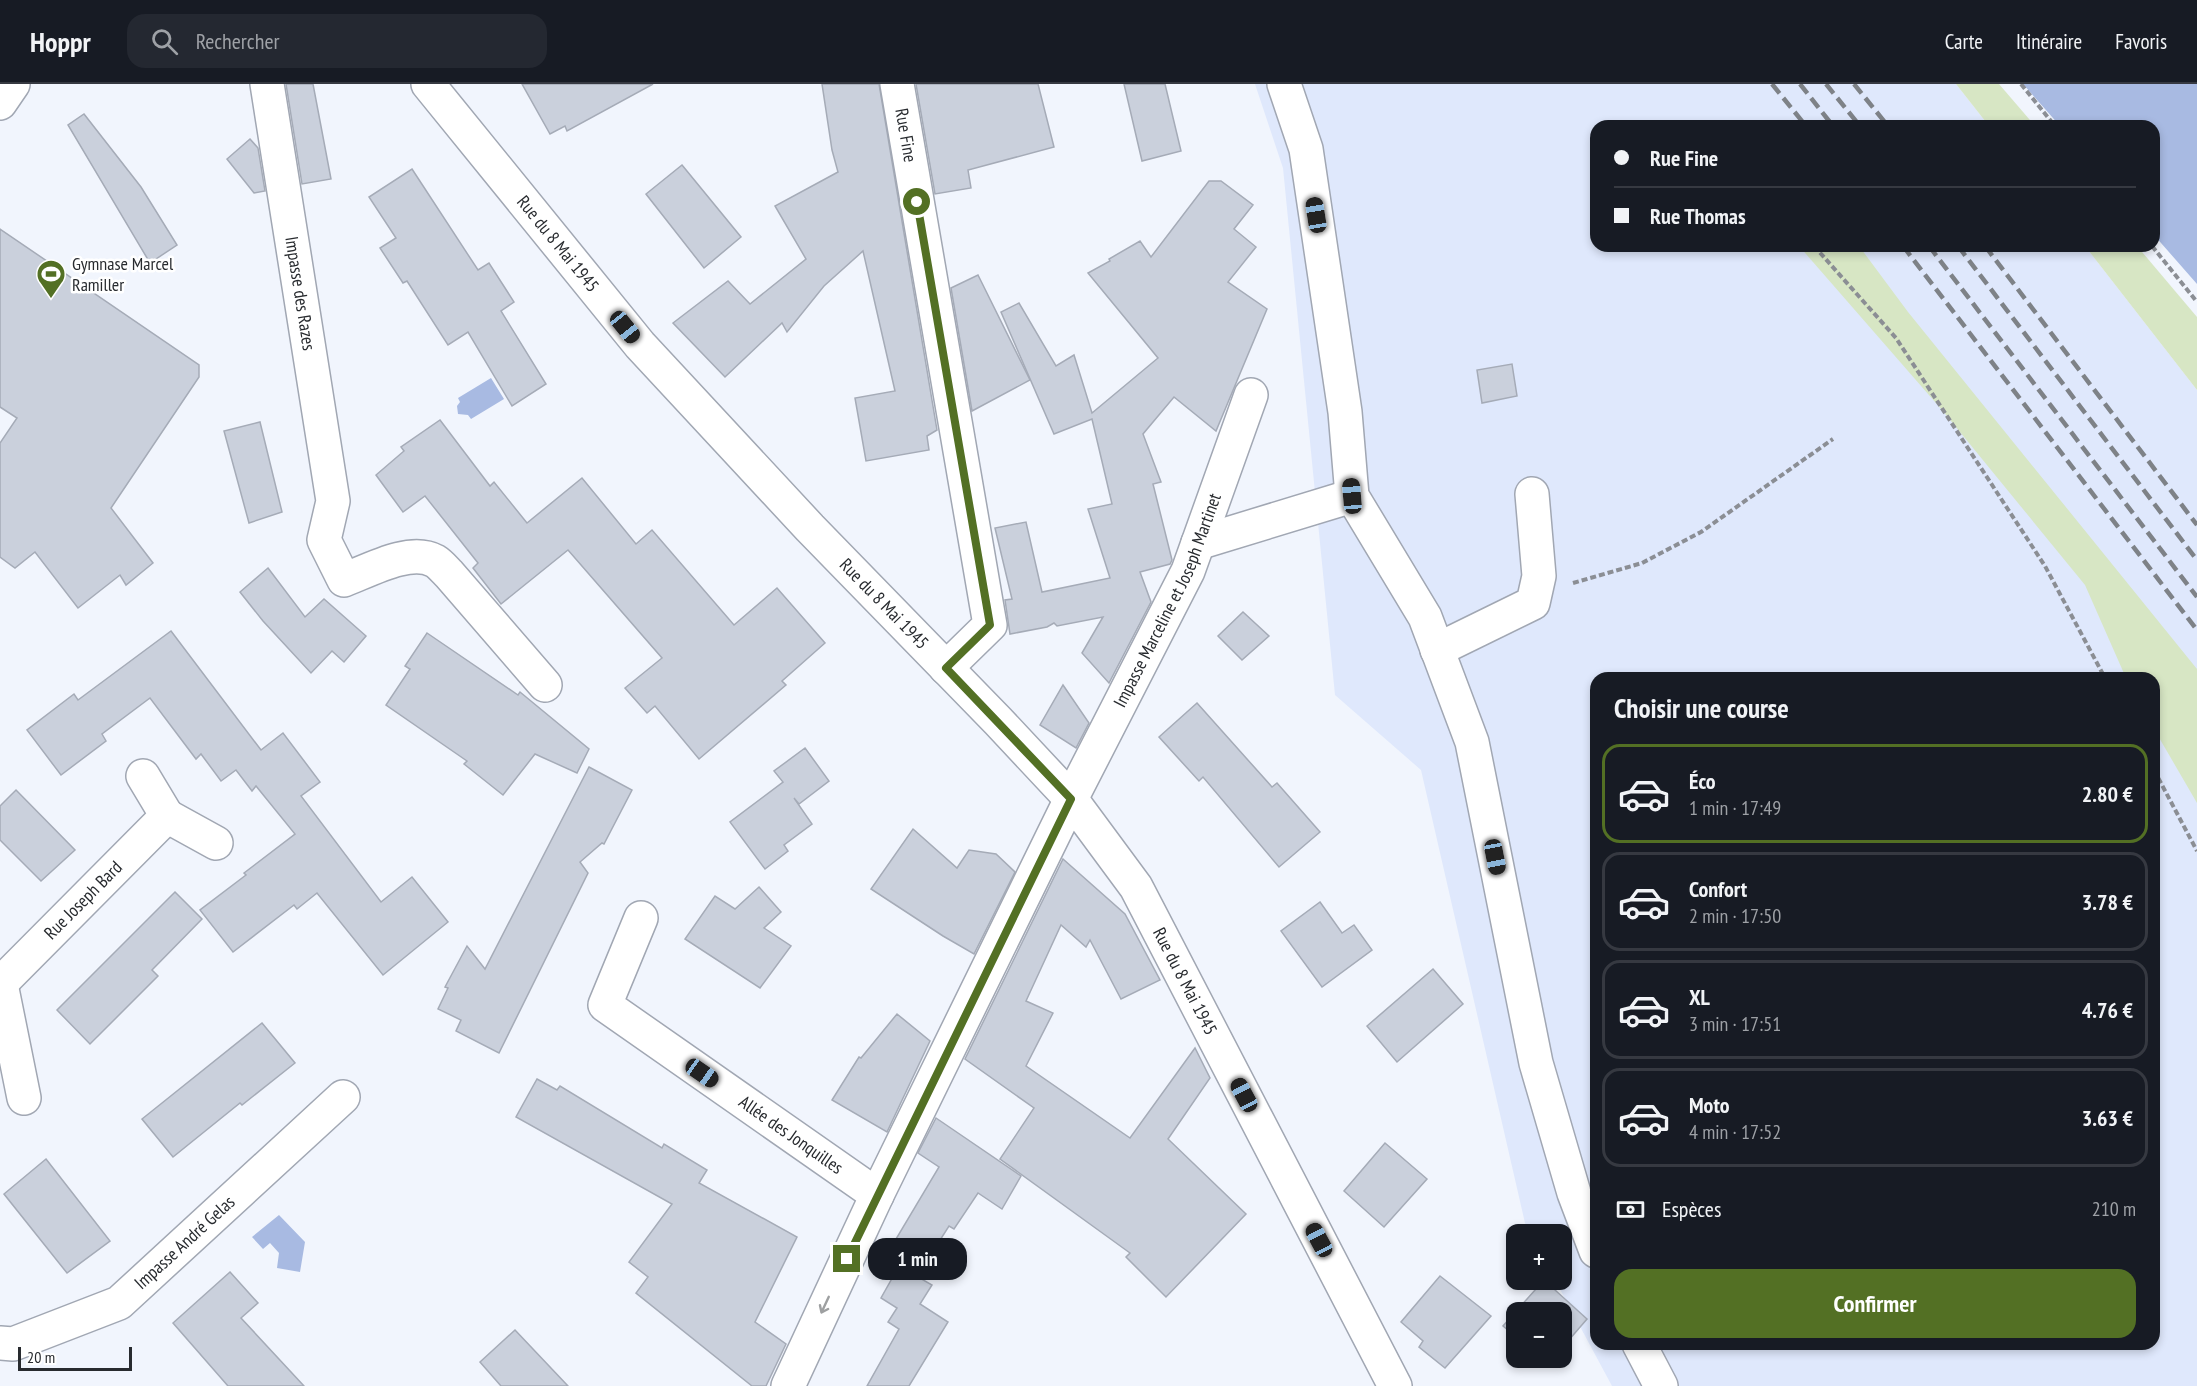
<!DOCTYPE html>
<html lang="fr">
<head>
<meta charset="utf-8">
<style>
  :root { --surface:#171b24; --page:#242831; --text:#f1f3f6; --muted:#9ea1a6; --line:#363941; --accent:#537024 }
  body { margin:0; font-family:"PT Sans Narrow",sans-serif; background:var(--page); color:var(--text); height:100vh; display:flex; flex-direction:column; font-size:22px; white-space:nowrap }
  * { box-sizing:border-box; margin:0 }
  p { font-size:20px; color:var(--muted) }
  .icon { flex:none; width:33px; height:33px; fill:none; stroke:currentColor; stroke-width:2; stroke-linecap:round; stroke-linejoin:round }
  .map { position:relative; flex:1; overflow:hidden }
  .panel { position:absolute; left:1590px; top:588px; width:570px; height:678px; display:flex; flex-direction:column; background:var(--surface); border-radius:18px; box-shadow:0 3px 9px #0003 }
  .panel>* { flex:none }
  .top-card { position:absolute; left:1590px; top:36px; width:570px; height:132px; border-radius:18px; box-shadow:0 3px 9px #0003; display:grid; align-content:center; height:132px; padding:0 24px; background:var(--surface) }
  .buttons { position:absolute; left:1506px; top:1140px; display:grid; gap:12px }
  .buttons a { display:grid; place-items:center; width:66px; height:66px; border-radius:12px; background:var(--surface); box-shadow:0 3px 9px #0003; font-size:30px }
  .scale { position:absolute; left:18px; bottom:15px; width:114px; box-sizing:border-box; padding-left:6px; border:3px solid #282b2f; border-top:0; font-size:16px; line-height:21px; white-space:nowrap; color:#282b2f; -webkit-text-stroke:4px #fff; paint-order:stroke }
  .end { position:absolute; width:27px; height:27px; margin:-14px; border:8px solid #537024; background:#fff; box-shadow:0 0 0 3px #fff }
  .from { border-radius:50% }
  .bubble { position:absolute; height:42px; border-radius:18px; background:var(--surface); box-shadow:0 3px 9px #0003; font-size:20px; font-weight:800; line-height:42px; text-align:center }
  .car { position:absolute; width:18px; height:36px; margin:-18px -9px; border-radius:8px; box-shadow:0 0 4px 2px #0007; background:linear-gradient(#222 24%,#8ab4d8 0 40%,#222 0 76%,#8ab4d8 0 86%,#222 0) }
  .top-card b { display:flex; align-items:center; gap:21px; height:57px; font-size:22px }
  .top-card b+b { border-top:2px solid var(--line) }
  .top-card i { width:15px; height:15px; background:var(--text) }
  ul { padding:0; list-style:none }
  li { display:flex; align-items:center; gap:18px; height:99px; margin:0 12px 9px; padding:0 12px; border:3px solid var(--line); border-radius:18px }
  li div { flex:1 }
  li b { display:block; font-size:22px }
  li em { font-style:normal; font-weight:800 }
  li.on { border-color:var(--accent) }
  li>.icon { width:54px; height:54px; stroke-width:1.5 }
  h2 { padding:0 24px; font-size:27px; line-height:72px }
  .pay { display:flex; align-items:center; gap:15px; height:66px; padding:0 24px; font-size:22px }
  .pay p { margin-inline-start:auto }
  .primary-button { display:flex; gap:12px; margin-top:auto; padding:12px 24px }
  .primary-button a { flex:1; height:69px; border-radius:18px; background:var(--accent); color:#fff; font-size:24px; font-weight:800; line-height:69px; text-align:center }
  header { display:flex; align-items:center; gap:36px; box-sizing:border-box; height:84px; padding:0 30px; background:var(--surface); border-bottom:2px solid var(--line) }
  header strong { font-size:28px }
  nav { display:flex; gap:33px; margin-inline-start:auto; font-size:21px }
  .search { width:420px; height:54px; background:var(--page); display:flex; align-items:center; gap:15px; box-sizing:border-box; padding:0 21px; border-radius:18px; color:var(--muted); font-size:22px }
  .map>svg:first-child { display:block }
  .built { fill:#dfe8fc; fill-rule:evenodd }
  .green { fill:#d7e6c4 }
  .water { fill:#a8bae2 }
  .building { fill:#cad0dc; stroke:#a5abb7; stroke-width:1.5 }
  .lines { fill:none; stroke-linecap:round; stroke-linejoin:round }
  .minor-casing { stroke:#a1a7b3; stroke-width:36 }
  .path { stroke:#8b8e94; stroke-width:4; stroke-dasharray:6 3; stroke-linecap:butt }
  .minor { stroke:#fff; stroke-width:33 }
  .rail { stroke:#7e8287; stroke-width:4.5; stroke-dasharray:12 6; stroke-linecap:butt }
  .oneway { stroke:#9ea0a1 }
  .route { stroke:#537024; stroke-width:8 }
  .labels { text-anchor:middle; stroke-width:5; stroke-linejoin:round; paint-order:stroke }
  .street-label { font-size:18px; fill:#282b2f; stroke:#fff }
  .poi-label { font-size:18px; fill:#282b2f; stroke:#fff; text-anchor:start }
</style>
</head>
<body>
<header>
<strong>Hoppr</strong>
<div class="search"><svg class="icon" aria-label="search" viewBox="0 0 24 24"><circle cx="10" cy="10" r="6"/><path d="M15 15l6 6"/></svg>Rechercher</div>
<nav><a>Carte</a><a>Itinéraire</a><a>Favoris</a></nav>
</header>
<div class="map">
<svg width="2197" height="1302" viewBox="0 0 2197 1302">
  <rect width="100%" height="100%" fill="#f1f5fd"/>
  <path class="built" d="M1255 0H1956L1989 42H1596V162H2085L2197 306V1302H1612L1555 1196H1562V1150H1531L1525 1139 1421 686 1335 611 1283 84ZM1596 594H2154V1260H1596Z"/>
  <g class="green">
    <polygon points="1956,0 1999,0 2035,42 1989,42"/>
    <polygon points="1799,162 1859,162 1908,228 2197,585 2197,719 2154,645 2154,594 2126,594 2085,501 1942,326"/>
    <polygon points="2085,162 2137,162 2197,233 2197,306"/>
  </g>
  <g class="water">
    <polygon points="2023,0 2197,0 2197,200 2154,151 2154,42 2060,42"/>
    <polygon points="491,294 504,315 471,335 468,331 458,330 457,322 460,318 458,314"/>
    <polygon points="279,1131 305,1158 300,1188 277,1184 279,1169 270,1159 263,1165 252,1153"/>
  </g>
  <g class="building">
    <polygon points="286,0 313,0 331,95 302,100"/>
    <polygon points="522,0 653,0 567,47 565,42 550,50"/>
    <polygon points="822,0 879,0 937,346 927,352 929,366 866,377 855,314 895,307 863,167 824,202 787,248 782,239 725,293 673,239 728,197 750,220 806,175 775,122 838,88 832,66"/>
    <polygon points="916,0 1038,0 1054,63 968,86 971,104 935,110"/>
    <polygon points="1124,0 1165,0 1181,67 1142,77"/>
    <polygon points="84,30 141,103 177,161 150,179 68,41"/>
    <polygon points="250,55 258,64 265,107 254,109 227,75"/>
    <polygon points="682,81 741,153 704,184 646,110"/>
    <polygon points="412,85 478,186 489,179 514,218 501,227 546,300 512,322 468,248 448,261 407,197 403,199 380,164 396,154 369,113"/>
    <polygon points="1209,97 1221,97 1253,121 1234,145 1256,163 1228,198 1267,225 1216,347 1174,313 1143,350 1161,398 1153,400 1172,476 1170,480 1140,488 1151,518 1109,599 1082,569 1103,533 1057,542 1054,539 1047,543 1010,550 1005,516 1012,515 995,444 1026,438 1042,508 1110,494 1088,425 1112,420 1092,335 1054,350 1001,228 1019,219 1056,282 1074,271 1092,329 1158,274 1088,189 1110,177 1109,175 1140,157 1151,173"/>
    <polygon points="0,145 199,281 199,293 111,424 153,479 126,501 120,491 78,524 35,468 15,484 0,473 0,359 17,334 0,323"/>
    <polygon points="978,191 1030,296 972,327 951,204"/>
    <polygon points="1512,280 1517,312 1482,319 1477,286"/>
    <polygon points="440,336 490,402 494,398 527,439 582,394 636,460 652,446 734,541 777,504 825,559 782,597 786,601 699,675 655,622 647,629 625,604 662,574 568,466 501,520 473,484 478,479 425,412 403,428 376,391 404,367 401,363"/>
    <polygon points="260,338 282,428 249,439 224,347"/>
    <polygon points="268,484 305,533 324,515 366,552 344,578 332,567 311,589 263,537 240,508"/>
    <polygon points="1243,528 1269,552 1242,576 1218,552"/>
    <polygon points="171,547 261,666 283,649 320,698 301,712 381,818 412,793 448,838 383,891 317,809 297,825 294,821 233,868 200,826 246,791 244,789 295,750 256,702 252,707 236,686 221,697 201,670 196,675 150,614 102,650 106,657 61,691 27,646 74,610 78,616"/>
    <polygon points="427,549 518,611 520,608 589,665 577,689 535,670 503,711 464,680 467,677 386,621 410,585 405,582"/>
    <polygon points="1063,601 1089,639 1076,664 1040,641"/>
    <polygon points="1197,619 1272,703 1277,699 1320,748 1279,783 1203,693 1199,697 1159,653"/>
    <polygon points="805,664 829,697 799,720 794,714 812,740 784,761 788,767 765,785 730,738 783,698 774,687"/>
    <polygon points="589,683 632,706 604,760 602,759 580,778 588,789 499,969 456,947 461,936 438,925 448,904 445,903 467,862 485,885"/>
    <polygon points="16,706 75,766 41,797 0,756 0,722"/>
    <polygon points="913,745 957,784 969,766 996,770 1015,788 974,870 943,852 871,805"/>
    <polygon points="1063,775 1125,830 1160,896 1121,915 1090,856 1086,863 1061,841 1026,917 1053,929 1026,982 1130,1054 1195,964 1210,994 1168,1055 1246,1130 1166,1213 1126,1173 1130,1169 1000,1075 1034,1024 965,975"/>
    <polygon points="759,803 781,828 764,844 791,862 760,904 685,855 715,812 735,825"/>
    <polygon points="175,808 202,835 152,886 158,892 90,960 57,926"/>
    <polygon points="1320,818 1342,849 1354,841 1372,866 1322,903 1281,847"/>
    <polygon points="1433,885 1463,920 1397,978 1367,942"/>
    <polygon points="897,930 930,957 887,1048 832,1016 859,973 861,974"/>
    <polygon points="262,939 295,979 242,1021 240,1019 173,1073 142,1035"/>
    <polygon points="537,995 557,1006 560,1002 662,1064 664,1060 707,1086 699,1099 797,1153 755,1238 786,1260 766,1302 752,1302 636,1209 648,1193 629,1178 672,1120 516,1033"/>
    <polygon points="936,1034 1021,1092 1002,1125 978,1109 954,1145 949,1142 928,1175 896,1155 939,1083 918,1069"/>
    <polygon points="1385,1059 1427,1095 1384,1143 1344,1107"/>
    <polygon points="46,1075 110,1157 67,1189 4,1110"/>
    <polygon points="899,1182 932,1201 920,1220 948,1238 909,1302 867,1302 899,1245 888,1238 897,1224 881,1214"/>
    <polygon points="230,1188 258,1219 241,1234 304,1302 228,1302 173,1239"/>
    <polygon points="1440,1192 1491,1232 1445,1284 1419,1263 1423,1257 1401,1238"/>
    <polygon points="1544,1196 1587,1235 1562,1264 1562,1228 1516,1228 1516,1253 1503,1242"/>
    <polygon points="515,1246 568,1302 501,1302 480,1278"/>
  </g>
  <g class="lines">
    <g class="minor-casing">
      <g id="minor">
        <path id="s1" d="M267 0 333 417 324 456 344 496C368 487 410 463 435 477 440 480 445 486 449 490L545 601"/>
        <path id="s2" d="M428 0 640 261 810 444 998 637 1071 715 1136 803 1395 1302"/>
        <path id="s3" d="M897 0 990 541 946 584"/>
        <polyline points="1284,0 1306,65 1345,328 1352,412 1425,533 1472,658 1536,979 1574,1109 1596,1167"/>
        <polyline points="0,19 13,0"/>
        <polyline points="1198,459 1352,412"/>
        <polyline points="1437,566 1533,519 1539,492 1532,410"/>
        <polyline points="167,732 216,759"/>
        <path id="s4" d="M641 834 605 921 877 1111"/>
        <polyline points="0,895 24,1014"/>
        <path id="s5" d="M0 900 167 732 143 692"/>
        <path id="s6" d="M0 1259 13 1260 119 1219 343 1013"/>
        <polyline points="1639,1260 1661,1302"/>
        <path id="s7" d="M788 1302 877 1111 1071 715 1188 487 1251 311"/>
      </g>
    </g>
    <g class="path">
      <polyline points="2021,0 2055,42"/>
      <polyline points="1814,162 1896,254 2045,482 2105,594"/>
      <polyline points="2152,162 2197,218"/>
      <polyline points="1573,499 1642,479 1701,448 1833,355"/>
      <polyline points="2154,686 2197,767"/>
    </g>
    <use href="#minor" class="minor"/>
    <g class="rail">
      <polyline points="1772,0 1806,42"/>
      <polyline points="1800,0 1833,42"/>
      <polyline points="1826,0 1860,42"/>
      <polyline points="1854,0 1888,42"/>
      <polyline points="1903,162 2197,546"/>
      <polyline points="1929,162 2197,513"/>
      <polyline points="1958,162 2197,476"/>
      <polyline points="1985,162 2197,441"/>
    </g>
  </g>
  <defs><path id="oneway-shaft" d="M-6 0H5M1.5-3L5.5 0L1.5 3" fill="none" stroke-width="1.6" stroke-linecap="round" stroke-linejoin="round" transform="scale(1.5)"/></defs>
  <use class="oneway" href="#oneway-shaft" transform="translate(825 1221) rotate(115)"/>
  <g class="lines">
    <polyline class="route" points="847,1175 1071,715 946,584 990,541 917,118"/>
  </g>
  <defs>
    <g id="stadium-pin" transform="scale(1.5)"><path d="M0 17L-7.5 6A9.5 9.5 0 1 1 7.5 6Z" fill="#537024" stroke="#fff"/><path d="M0-5a6.5 5 0 1 0 0 10a6.5 5 0 1 0 0-10ZM-3.5-1.8h7v3.6h-7Z" fill="#fff"/></g>
  </defs>
  <g fill-rule="evenodd">
    <use href="#stadium-pin" x="51" y="190"/>
  </g>
  <g class="labels">
    <g class="street-label">
      <text dy="6" stroke="none"><textPath href="#s3" startOffset="52">Rue Fine</textPath></text>
      <text dy="6" stroke="none"><textPath href="#s2" startOffset="206">Rue du 8 Mai 1945</textPath></text>
      <text dy="6" stroke="none"><textPath href="#s1" startOffset="212">Impasse des Razes</textPath></text>
      <text dy="6" stroke="none"><textPath href="#s7" startOffset="873">Impasse Marceline et Joseph Martinet</textPath></text>
      <text dy="6" stroke="none"><textPath href="#s2" startOffset="692">Rue du 8 Mai 1945</textPath></text>
      <text dy="6" stroke="none"><textPath href="#s5" startOffset="118">Rue Joseph Bard</textPath></text>
      <text dy="6" stroke="none"><textPath href="#s2" startOffset="1178">Rue du 8 Mai 1945</textPath></text>
      <text dy="6" stroke="none"><textPath href="#s4" startOffset="321">Allée des Jonquilles</textPath></text>
      <text dy="6" stroke="none"><textPath href="#s6" startOffset="216">Impasse André Gelas</textPath></text>
    </g>
    <g class="poi-label">
      <text x="72" y="186">Gymnase Marcel<tspan x="72" dy="21">Ramiller</tspan></text>
    </g>
  </g>
</svg>
<div class="buttons">
<a>+</a>
<a>−</a>
</div>
<div class="scale">20 m</div>
<i class="end from" style="left:917px;top:118px"></i>
<i class="end" style="left:847px;top:1175px"></i>
<div class="bubble" style="left:868px;top:1154px;width:99px">1 min</div>
<i class="car" style="left:1316px;top:131px;rotate:351deg"></i>
<i class="car" style="left:625px;top:243px;rotate:141deg"></i>
<i class="car" style="left:1352px;top:412px;rotate:355deg"></i>
<i class="car" style="left:1495px;top:773px;rotate:169deg"></i>
<i class="car" style="left:702px;top:989px;rotate:125deg"></i>
<i class="car" style="left:1244px;top:1011px;rotate:332deg"></i>
<i class="car" style="left:1319px;top:1156px;rotate:332deg"></i>
<div class="top-card">
<b><i class="from"></i>Rue Fine</b>
<b><i></i>Rue Thomas</b>
</div>
<section class="panel">
<h2>Choisir une course</h2>
<ul>
<li class="on"><svg class="icon" aria-label="car" viewBox="0 0 24 24"><path d="M5 17H2v-5l4-1 3-4h7l3 4 3 1v5h-3M9 17h6M6 11h13"/><circle cx="7" cy="17" r="2"/><circle cx="17" cy="17" r="2"/></svg><div><b>Éco</b><p>1 min · 17:49</p></div><em>2.80 €</em></li>
<li><svg class="icon" aria-label="car" viewBox="0 0 24 24"><path d="M5 17H2v-5l4-1 3-4h7l3 4 3 1v5h-3M9 17h6M6 11h13"/><circle cx="7" cy="17" r="2"/><circle cx="17" cy="17" r="2"/></svg><div><b>Confort</b><p>2 min · 17:50</p></div><em>3.78 €</em></li>
<li><svg class="icon" aria-label="car" viewBox="0 0 24 24"><path d="M5 17H2v-5l4-1 3-4h7l3 4 3 1v5h-3M9 17h6M6 11h13"/><circle cx="7" cy="17" r="2"/><circle cx="17" cy="17" r="2"/></svg><div><b>XL</b><p>3 min · 17:51</p></div><em>4.76 €</em></li>
<li><svg class="icon" aria-label="car" viewBox="0 0 24 24"><path d="M5 17H2v-5l4-1 3-4h7l3 4 3 1v5h-3M9 17h6M6 11h13"/><circle cx="7" cy="17" r="2"/><circle cx="17" cy="17" r="2"/></svg><div><b>Moto</b><p>4 min · 17:52</p></div><em>3.63 €</em></li>
</ul>
<div class="pay"><svg class="icon" aria-label="cash" viewBox="0 0 24 24"><path d="M3 7h18v10H3z"/><circle cx="12" cy="12" r="2"/></svg>Espèces<p>210 m</p></div>
<div class="primary-button"><a>Confirmer</a></div>
</section>
</div>
</body>
</html>
